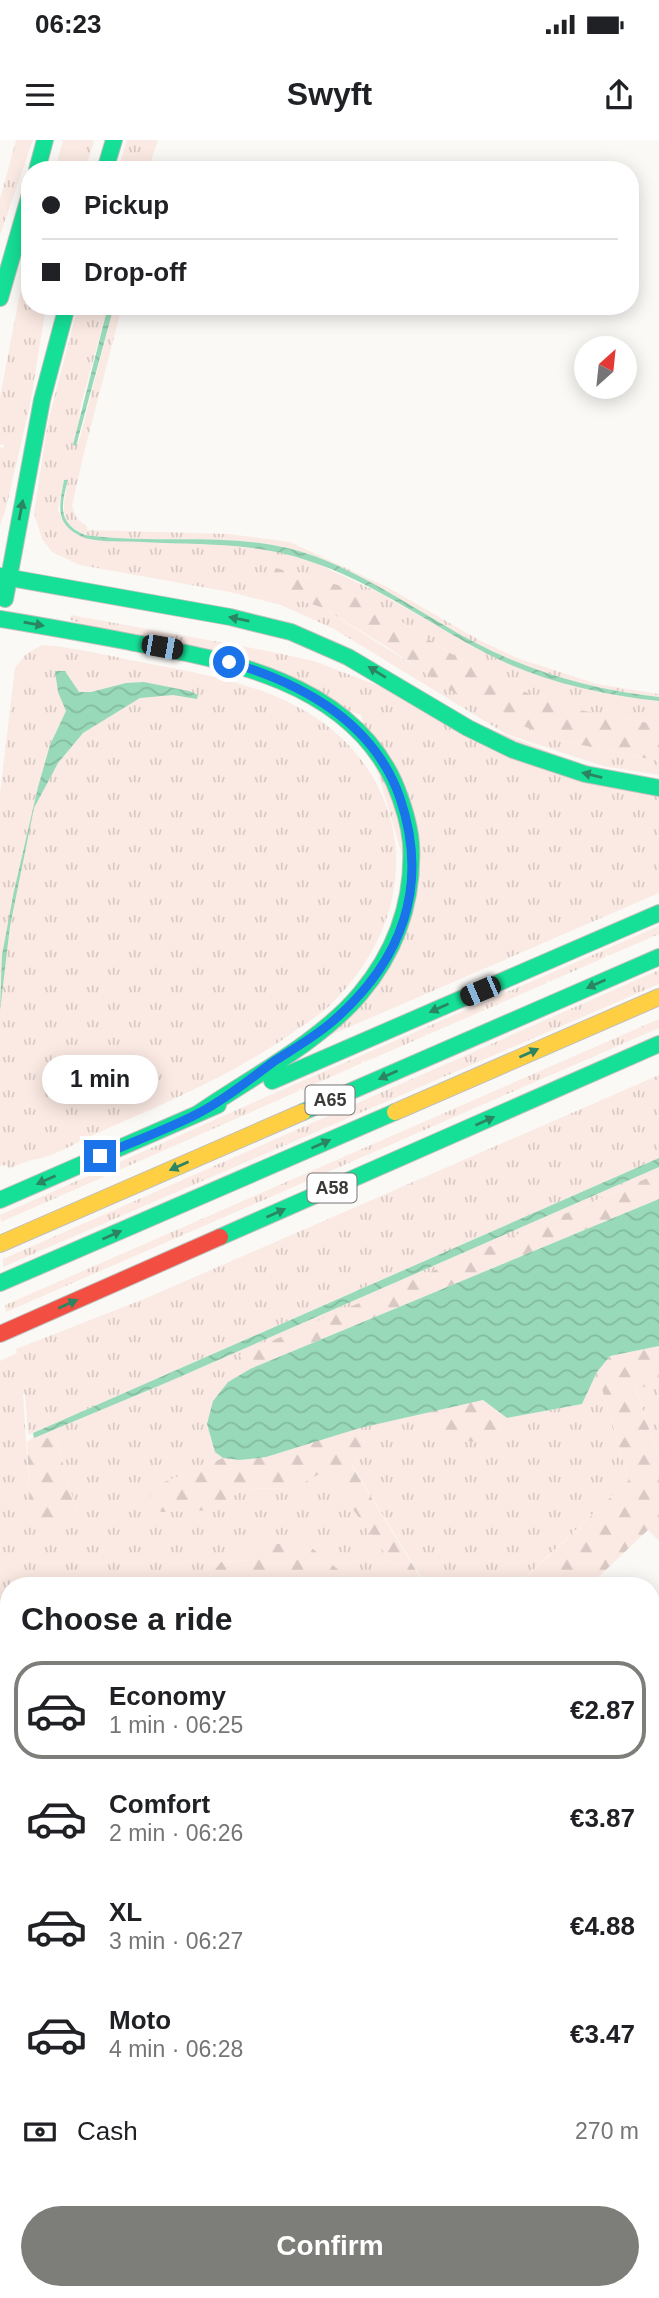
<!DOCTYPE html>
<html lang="en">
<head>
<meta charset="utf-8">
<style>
  :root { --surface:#fff; --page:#f2f2f2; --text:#202124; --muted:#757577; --line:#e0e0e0; --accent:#7d7d7a }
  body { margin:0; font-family:Arial,sans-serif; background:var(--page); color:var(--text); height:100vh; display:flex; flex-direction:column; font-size:26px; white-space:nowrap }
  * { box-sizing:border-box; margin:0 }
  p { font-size:23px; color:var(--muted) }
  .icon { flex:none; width:38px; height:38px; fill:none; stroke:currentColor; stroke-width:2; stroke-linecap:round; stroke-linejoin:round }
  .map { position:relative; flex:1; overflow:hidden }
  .sheet { position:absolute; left:0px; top:1437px; width:660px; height:723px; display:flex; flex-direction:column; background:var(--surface); border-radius:28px 28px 0 0; box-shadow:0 4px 18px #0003 }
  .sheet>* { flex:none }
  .hud { position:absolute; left:21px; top:21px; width:618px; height:154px; border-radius:28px; box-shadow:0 4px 18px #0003; display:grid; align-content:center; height:154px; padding:0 21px; background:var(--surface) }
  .needle { width:46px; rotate:27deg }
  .buttons { position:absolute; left:574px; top:196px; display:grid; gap:14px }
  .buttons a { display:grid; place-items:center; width:63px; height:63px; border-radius:50%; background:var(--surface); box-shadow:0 4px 18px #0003; font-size:35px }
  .end { position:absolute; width:32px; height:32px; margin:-16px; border:9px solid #1a73e8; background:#fff; box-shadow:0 0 0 4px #fff }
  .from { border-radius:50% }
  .bubble { position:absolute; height:49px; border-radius:24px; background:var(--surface); box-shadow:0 4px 18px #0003; font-size:23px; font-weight:800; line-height:49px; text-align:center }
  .car { position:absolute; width:21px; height:42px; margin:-21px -10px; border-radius:9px; box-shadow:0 0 5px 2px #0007; background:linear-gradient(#222 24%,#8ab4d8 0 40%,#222 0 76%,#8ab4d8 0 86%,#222 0) }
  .hud b { display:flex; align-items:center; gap:24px; height:66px; font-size:26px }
  .hud b+b { border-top:2px solid var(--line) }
  .hud i { width:18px; height:18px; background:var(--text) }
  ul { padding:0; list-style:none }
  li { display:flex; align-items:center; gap:21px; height:98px; margin:0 14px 10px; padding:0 7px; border:4px solid transparent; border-radius:28px }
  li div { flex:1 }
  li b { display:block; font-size:26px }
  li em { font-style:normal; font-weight:800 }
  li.active { border-color:var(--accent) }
  li>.icon { width:63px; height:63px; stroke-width:1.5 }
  h2 { padding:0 21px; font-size:32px; line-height:84px }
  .pay { display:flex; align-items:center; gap:18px; height:77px; padding:0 21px; font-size:26px }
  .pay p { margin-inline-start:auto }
  .cta { display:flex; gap:14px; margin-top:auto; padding:14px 21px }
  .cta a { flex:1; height:80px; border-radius:42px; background:var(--accent); color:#fff; font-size:28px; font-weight:800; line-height:80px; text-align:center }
  .status { display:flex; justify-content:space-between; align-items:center; height:49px; padding:0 35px; background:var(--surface); direction:ltr }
  .status svg { height:19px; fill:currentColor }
  header { display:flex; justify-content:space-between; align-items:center; height:91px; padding:0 21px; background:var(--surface); font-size:32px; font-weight:800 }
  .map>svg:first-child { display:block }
  .grass { fill:url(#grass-tufts) }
  .forest { fill:url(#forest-firs) }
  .water { fill:url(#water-waves) }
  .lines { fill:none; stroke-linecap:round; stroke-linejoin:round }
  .fast-casing { stroke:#bfbfbc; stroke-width:18 }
  .slow-casing { stroke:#bfbfbc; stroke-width:18 }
  .jam-casing { stroke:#bfbfbc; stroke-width:18 }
  .fast { stroke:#16e098; stroke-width:16 }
  .slow { stroke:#ffcf43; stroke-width:16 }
  .jam { stroke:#f24e42; stroke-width:16 }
  .oneway { fill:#2a8563 }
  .route { stroke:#1a73e8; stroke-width:9 }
  .labels { text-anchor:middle; stroke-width:5; stroke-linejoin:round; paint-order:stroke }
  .shield { fill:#fff; stroke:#757574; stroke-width:2 }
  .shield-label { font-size:18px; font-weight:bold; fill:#3a3a38 }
</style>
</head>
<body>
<div class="status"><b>06:23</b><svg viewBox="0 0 49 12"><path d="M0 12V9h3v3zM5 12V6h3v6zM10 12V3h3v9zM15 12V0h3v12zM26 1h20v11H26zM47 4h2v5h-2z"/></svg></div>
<header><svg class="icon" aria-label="menu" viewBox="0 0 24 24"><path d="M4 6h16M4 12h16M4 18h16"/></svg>Swyft<svg class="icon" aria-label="share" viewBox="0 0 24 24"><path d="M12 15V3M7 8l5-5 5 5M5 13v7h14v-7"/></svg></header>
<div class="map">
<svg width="659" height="2158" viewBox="0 0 659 2158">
  <defs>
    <pattern id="grass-tufts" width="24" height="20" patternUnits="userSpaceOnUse" patternTransform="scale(1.75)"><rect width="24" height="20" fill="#fbeae3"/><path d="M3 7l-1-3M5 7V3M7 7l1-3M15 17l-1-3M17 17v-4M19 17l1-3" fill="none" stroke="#d8c9c4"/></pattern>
    <pattern id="forest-firs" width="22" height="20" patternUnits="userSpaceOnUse" patternTransform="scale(1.75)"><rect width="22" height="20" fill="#fbeae3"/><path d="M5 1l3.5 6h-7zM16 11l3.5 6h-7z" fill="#d8c9c4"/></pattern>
    <pattern id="water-waves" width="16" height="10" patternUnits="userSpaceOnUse" patternTransform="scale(1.75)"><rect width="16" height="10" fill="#98d9b9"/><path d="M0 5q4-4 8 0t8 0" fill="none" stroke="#84bba0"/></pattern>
  </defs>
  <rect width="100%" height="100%" fill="#faf9f6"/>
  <g class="grass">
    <polygon points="16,0 33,0 0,95 0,59"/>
    <polygon points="63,0 94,0 85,30 55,30"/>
    <polygon points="127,0 158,0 148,30 118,30"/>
    <polygon points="30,120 30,166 46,166 30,265 6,368 0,386 0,307 3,308 4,304 0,305 0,257 19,158"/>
    <path d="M78 166H108L80 269 78 305 114 166H122L83 317 72 366 77 379 87 386V390L229 394 290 402 387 447 479 500 517 518 597 544 659 554V557C595 550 533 533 476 503 423 475 374 439 317 417 240 388 164 406 86 395 57 383 63 366 68 341L64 340 58 370 66 386 91 400 229 404 267 409 309 420 378 452 447 491 518 528 599 552 659 561V585L573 569 535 557 448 512 402 482 338 445 276 428 266 448 323 468 473 563 562 601 659 621V635L603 626 506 594 334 489 281 465 230 452 80 425 52 412 42 399 34 373 48 282Z"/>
    <polygon points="71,475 268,511 314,521 659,654 659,753 324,898 415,759 361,575 70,480"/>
    <path d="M42 505C75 507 108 516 141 522 227 538 321 554 371 634 388 662 398 696 396 730 393 784 366 831 327 868 315 878 300 887 288 896 229 937 161 965 95 994 80 1001 52 1017 37 1019 29 1020 18 1025 8 1029L7 1025 0 1026V653L15 528 26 514Z"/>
    <polygon points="659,786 659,794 608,816 606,813 606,817 549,842 548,839 547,843 487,869 484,867 485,870 427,895 426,893 425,896 365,922 363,920 362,923 302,950 299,948 299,951 1,1082 0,1075 284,949"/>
    <polygon points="659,830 659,844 3,1127 3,1119"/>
    <polygon points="659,879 659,888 6,1172 5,1165"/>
    <polygon points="659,935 659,1018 28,1295 25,1254 23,1254 31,1377 77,1374 55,1295 34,1304 34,1298 168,1242 659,1027 659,1033 240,1215 250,1229 228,1242 213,1261 215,1312 223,1318 157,1345 214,1370 243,1349 293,1348 325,1331 408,1445 357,1445 306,1404 256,1404 247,1420 221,1422 203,1445 9,1446 9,1618 0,1489 0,1221 17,1213 16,1209 144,1159"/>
    <polygon points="597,1232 629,1340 517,1445 426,1445 352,1325 365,1301 360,1288 424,1273 438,1294 483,1303 500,1290 507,1278 582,1264"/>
    <polygon points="659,1243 659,1317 635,1248"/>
  </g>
  <g class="forest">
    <polygon points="276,428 338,445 402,482 448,512 535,557 574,569 659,585 659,621 562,601 513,582 459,556 384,505 323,468 265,448"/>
    <polygon points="659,1033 659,1059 250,1229 239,1215"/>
    <polygon points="659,1206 659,1243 635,1249 659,1317 659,1401 648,1390 590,1445 517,1446 629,1340 597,1232 610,1216"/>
    <polygon points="483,1260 507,1278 500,1290 483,1304 438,1294 424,1273"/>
    <polygon points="360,1288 365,1300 352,1326 425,1445 408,1445 325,1331 293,1348 243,1349 214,1370 162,1372 151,1367 150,1351 157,1345 223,1318 240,1320 266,1317"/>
    <polygon points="46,1293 34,1298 35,1303 55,1295 77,1374 31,1385 27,1302 38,1294"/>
    <polygon points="256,1404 307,1404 357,1445 203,1445 221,1422 247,1420"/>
    <polygon points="64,2151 224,2151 209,2158 63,2158"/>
  </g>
  <g class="water">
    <polygon points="108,166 114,166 76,306 73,305"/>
    <path d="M64 340H68C61 365 57 383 85 395 164 406 240 388 317 417 374 439 423 475 476 503 533 533 595 550 659 557V561C605 555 549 543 500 520 435 489 376 442 306 420 253 402 199 405 143 402 124 401 103 403 85 398 54 385 59 368 64 340Z"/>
    <polygon points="55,531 65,531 79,552 91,552 126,543 144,542 189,551 198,555 197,559 173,555 140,558 83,593 58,623 34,668 10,786 0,871 2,815 14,751 38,647 50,605 66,571 58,552"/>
    <polygon points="659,1018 659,1027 168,1242 34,1298 33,1293"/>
    <polygon points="659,1059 659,1206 610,1216 597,1232 582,1264 507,1278 483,1260 360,1288 266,1317 240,1320 223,1318 215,1312 207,1284 213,1261 228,1242 250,1229"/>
    <polygon points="659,1518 659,2158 277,2158 286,2151 651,2151 651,1530"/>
  </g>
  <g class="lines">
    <g class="fast-casing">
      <g id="fast">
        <polyline points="37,30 45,0"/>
        <polyline points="105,30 114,0"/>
        <polyline points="0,158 30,54"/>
        <polyline points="0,436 230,477 291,492 348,517 468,588 513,610 585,634 659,648"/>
        <polyline points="5,459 42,260 67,166"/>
        <path d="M0 479C43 486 87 494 130 502 228 520 348 542 394 642 402 661 409 682 411 703 414 760 397 810 360 854 321 901 250 938 199 973"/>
        <polyline points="272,941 659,773"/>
        <polyline points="303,972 659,817"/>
        <polyline points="0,1060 218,965"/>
        <polyline points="220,1097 659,904"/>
        <polyline points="0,1143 395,972"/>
        <polyline points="0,1764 6,1961 3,2158"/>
      </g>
    </g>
    <g class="slow-casing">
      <g id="slow">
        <polyline points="395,972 659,857"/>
        <polyline points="0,1104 303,972"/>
      </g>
    </g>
    <g class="jam-casing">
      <polyline id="jam" points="0,1194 220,1097"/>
    </g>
    <use href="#fast" class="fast"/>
    <use href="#slow" class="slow"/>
    <use href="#jam" class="jam"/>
  </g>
  <defs><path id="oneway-solid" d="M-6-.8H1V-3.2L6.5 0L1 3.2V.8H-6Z" transform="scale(1.75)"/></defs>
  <g class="oneway">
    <use href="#oneway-solid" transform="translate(21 370) rotate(-79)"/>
    <use href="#oneway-solid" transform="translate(239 479) rotate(-169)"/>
    <use href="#oneway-solid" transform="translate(34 484) rotate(10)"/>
    <use href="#oneway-solid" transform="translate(377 532) rotate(-148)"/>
    <use href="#oneway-solid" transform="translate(592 635) rotate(-166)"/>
    <use href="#oneway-solid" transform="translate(596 844) rotate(156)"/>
    <use href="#oneway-solid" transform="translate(439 868) rotate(156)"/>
    <use href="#oneway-solid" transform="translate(529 913) rotate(-24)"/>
    <use href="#oneway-solid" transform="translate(388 935) rotate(156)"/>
    <use href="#oneway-solid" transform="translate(485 981) rotate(-24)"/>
    <use href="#oneway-solid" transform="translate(321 1004) rotate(-24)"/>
    <use href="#oneway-solid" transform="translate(179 1026) rotate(156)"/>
    <use href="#oneway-solid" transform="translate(46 1040) rotate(156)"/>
    <use href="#oneway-solid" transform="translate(276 1073) rotate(-24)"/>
    <use href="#oneway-solid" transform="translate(112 1095) rotate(-24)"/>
    <use href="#oneway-solid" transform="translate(68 1164) rotate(-24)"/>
  </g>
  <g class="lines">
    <path class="route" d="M100 1016C132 1002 166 990 197 974 225 960 251 938 276 920 295 908 316 896 333 881 402 821 430 746 400 658 374 582 301 543 229 522"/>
  </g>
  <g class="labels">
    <g class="shield">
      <rect x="305.5" y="945.5" width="49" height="29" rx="5"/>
      <rect x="307.5" y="1033.5" width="49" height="29" rx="5"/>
    </g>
    <g class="shield-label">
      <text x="330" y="966">A65</text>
      <text x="332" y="1054">A58</text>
    </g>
  </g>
</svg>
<div class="buttons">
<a><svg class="needle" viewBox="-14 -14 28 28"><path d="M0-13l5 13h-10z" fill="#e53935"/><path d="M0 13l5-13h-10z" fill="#757577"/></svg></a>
</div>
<i class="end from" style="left:229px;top:522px"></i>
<i class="end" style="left:100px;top:1016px"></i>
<div class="bubble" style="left:42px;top:915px;width:116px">1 min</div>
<i class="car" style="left:162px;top:507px;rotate:100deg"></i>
<i class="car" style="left:480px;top:851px;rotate:247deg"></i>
<div class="hud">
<b><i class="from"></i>Pickup</b>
<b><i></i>Drop-off</b>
</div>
<section class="sheet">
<h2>Choose a ride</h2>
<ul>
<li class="active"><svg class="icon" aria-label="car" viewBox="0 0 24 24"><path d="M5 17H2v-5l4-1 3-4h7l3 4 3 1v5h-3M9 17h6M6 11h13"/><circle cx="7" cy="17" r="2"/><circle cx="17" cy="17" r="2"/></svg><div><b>Economy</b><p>1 min · 06:25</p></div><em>€2.87</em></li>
<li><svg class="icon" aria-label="car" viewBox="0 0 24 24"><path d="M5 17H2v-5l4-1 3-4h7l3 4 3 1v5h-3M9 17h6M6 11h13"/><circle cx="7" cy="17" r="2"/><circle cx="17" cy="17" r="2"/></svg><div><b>Comfort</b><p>2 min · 06:26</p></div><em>€3.87</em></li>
<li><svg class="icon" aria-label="car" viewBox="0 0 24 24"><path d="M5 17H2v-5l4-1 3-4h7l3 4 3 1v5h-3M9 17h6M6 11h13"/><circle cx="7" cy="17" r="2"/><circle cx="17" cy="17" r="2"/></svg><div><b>XL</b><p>3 min · 06:27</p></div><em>€4.88</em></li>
<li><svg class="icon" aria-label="car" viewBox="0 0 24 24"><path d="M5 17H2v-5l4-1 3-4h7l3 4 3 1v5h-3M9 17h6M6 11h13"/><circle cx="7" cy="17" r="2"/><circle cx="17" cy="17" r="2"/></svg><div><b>Moto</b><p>4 min · 06:28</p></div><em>€3.47</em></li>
</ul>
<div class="pay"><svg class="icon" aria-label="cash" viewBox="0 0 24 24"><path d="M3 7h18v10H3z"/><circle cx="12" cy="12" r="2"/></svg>Cash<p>270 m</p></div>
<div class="cta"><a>Confirm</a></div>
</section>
</div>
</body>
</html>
